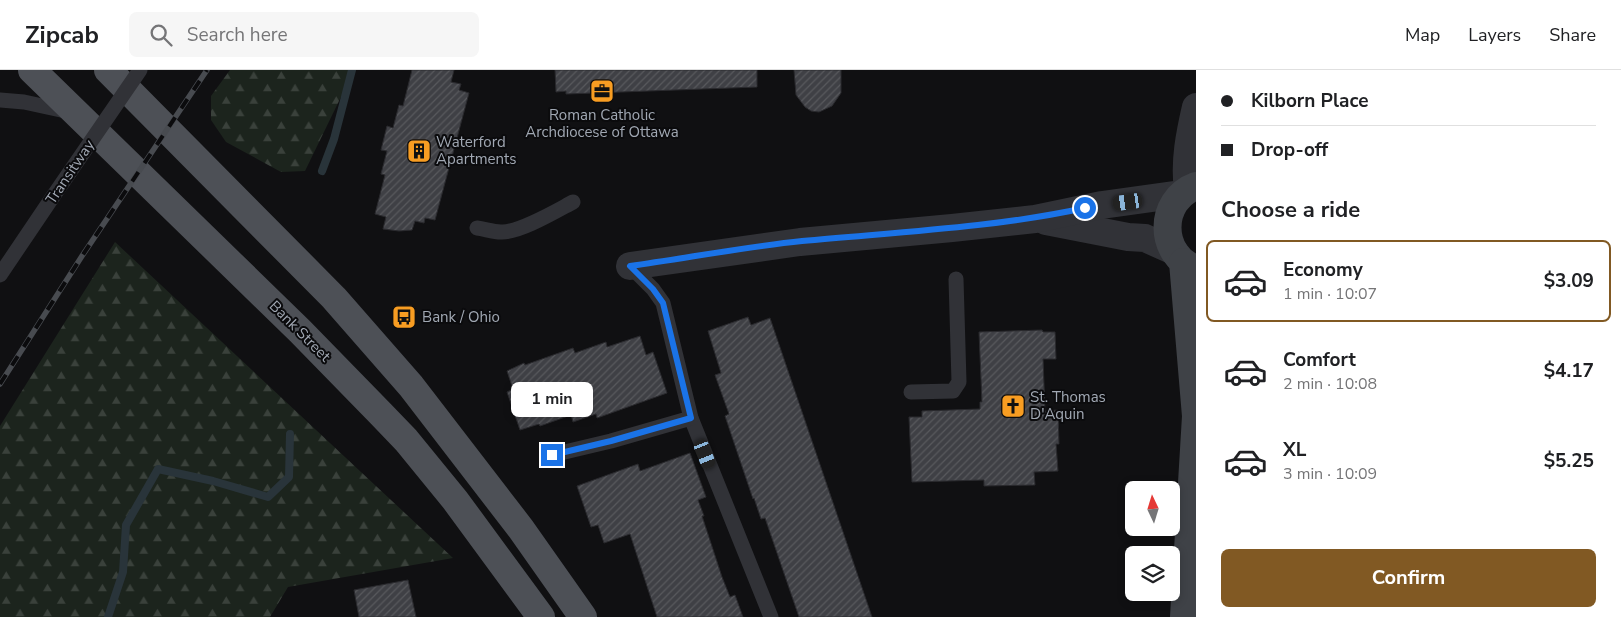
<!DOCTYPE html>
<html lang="en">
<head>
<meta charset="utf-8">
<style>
  :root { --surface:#fff; --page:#f6f6f6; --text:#202124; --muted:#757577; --line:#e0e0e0; --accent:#815923 }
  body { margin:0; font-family:"Nunito Sans",sans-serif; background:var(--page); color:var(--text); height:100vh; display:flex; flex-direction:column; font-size:19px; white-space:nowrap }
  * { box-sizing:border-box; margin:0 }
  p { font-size:16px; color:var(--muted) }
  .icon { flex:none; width:28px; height:28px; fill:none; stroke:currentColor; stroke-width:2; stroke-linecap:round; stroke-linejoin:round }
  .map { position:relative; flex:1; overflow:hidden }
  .panel { display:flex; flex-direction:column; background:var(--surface); width:425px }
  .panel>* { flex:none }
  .top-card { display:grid; align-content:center; height:110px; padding:0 25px; background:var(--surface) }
  .needle { width:32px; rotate:356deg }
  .controls { position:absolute; left:1125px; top:411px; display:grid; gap:10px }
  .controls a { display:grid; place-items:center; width:55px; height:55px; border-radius:8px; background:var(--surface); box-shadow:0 2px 8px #0003; font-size:25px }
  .end { position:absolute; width:22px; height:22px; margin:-11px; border:6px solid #1a73e8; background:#fff; box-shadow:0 0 0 2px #fff }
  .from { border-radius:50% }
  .bubble { position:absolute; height:35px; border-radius:8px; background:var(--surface); box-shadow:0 2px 8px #0003; font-size:16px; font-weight:700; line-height:35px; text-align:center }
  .car { position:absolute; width:15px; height:30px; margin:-15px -8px; border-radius:6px; box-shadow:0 0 4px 1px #0007; background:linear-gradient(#222 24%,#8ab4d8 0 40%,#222 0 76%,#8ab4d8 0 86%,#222 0) }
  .top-card b { display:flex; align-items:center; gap:18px; height:48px; font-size:19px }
  .top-card b+b { border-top:1px solid var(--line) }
  .top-card i { width:12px; height:12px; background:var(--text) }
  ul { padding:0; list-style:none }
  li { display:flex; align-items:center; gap:15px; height:82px; margin:0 10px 8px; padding:0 15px; border:2px solid transparent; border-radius:8px }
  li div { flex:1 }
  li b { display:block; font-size:19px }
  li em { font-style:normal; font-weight:700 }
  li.active { border-color:var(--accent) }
  li>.icon { width:45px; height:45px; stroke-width:1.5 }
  h2 { padding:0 25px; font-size:22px; line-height:60px }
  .primary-button { display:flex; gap:10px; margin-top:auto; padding:10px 25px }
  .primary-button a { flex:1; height:58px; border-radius:8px; background:var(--accent); color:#fff; font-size:20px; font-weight:700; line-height:58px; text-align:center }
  header { display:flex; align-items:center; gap:30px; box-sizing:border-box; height:70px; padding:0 25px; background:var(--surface); border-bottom:1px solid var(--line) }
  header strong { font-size:24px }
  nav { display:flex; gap:28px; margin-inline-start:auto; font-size:18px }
  .search { width:350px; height:45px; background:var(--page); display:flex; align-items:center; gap:12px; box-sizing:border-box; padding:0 18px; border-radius:8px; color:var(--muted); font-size:19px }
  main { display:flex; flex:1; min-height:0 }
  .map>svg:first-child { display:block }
  .forest { fill:url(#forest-firs) }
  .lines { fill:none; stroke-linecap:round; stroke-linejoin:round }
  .stream { stroke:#29343a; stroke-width:8 }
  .building { fill:url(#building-hatch); stroke:#2a2a2e }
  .lane { stroke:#313237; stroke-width:15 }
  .street { stroke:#313237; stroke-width:28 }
  .secondary { stroke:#3f4247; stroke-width:28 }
  .primary { stroke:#4d5056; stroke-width:28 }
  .rail-casing { stroke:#484b50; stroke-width:5.5 }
  .rail { stroke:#0b0b0d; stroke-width:4; stroke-dasharray:11; stroke-linecap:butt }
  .lane-bridge { stroke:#313237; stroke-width:15 }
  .route { stroke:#1a73e8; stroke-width:6 }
  .labels { text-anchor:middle; stroke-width:4; stroke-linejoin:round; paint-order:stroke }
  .poi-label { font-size:15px; fill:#a1a8b3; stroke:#0b0b0d; text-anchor:start }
  .street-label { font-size:15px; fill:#a1a8b3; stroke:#0b0b0d }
</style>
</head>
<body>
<header>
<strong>Zipcab</strong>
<div class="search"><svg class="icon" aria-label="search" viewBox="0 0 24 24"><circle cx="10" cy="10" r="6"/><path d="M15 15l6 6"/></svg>Search here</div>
<nav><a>Map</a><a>Layers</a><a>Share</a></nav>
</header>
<main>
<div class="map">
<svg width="1196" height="547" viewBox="0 0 1196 547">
  <defs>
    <pattern id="forest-firs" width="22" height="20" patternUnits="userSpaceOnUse" patternTransform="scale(1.25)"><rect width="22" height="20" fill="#1c241d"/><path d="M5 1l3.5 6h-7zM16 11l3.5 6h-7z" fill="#3a413b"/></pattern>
    <pattern id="building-hatch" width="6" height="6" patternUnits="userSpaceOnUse" patternTransform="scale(1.25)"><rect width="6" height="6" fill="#3f4045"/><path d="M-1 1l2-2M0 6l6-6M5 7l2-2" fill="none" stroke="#58595d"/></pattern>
  </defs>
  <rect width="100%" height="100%" fill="#101012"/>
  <g class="forest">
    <polygon points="230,0 354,0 305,101 281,102 226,72 211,50 211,26"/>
    <polygon points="115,172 453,488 288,517 270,547 0,547 0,356"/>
  </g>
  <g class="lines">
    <g class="stream">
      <polyline points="322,101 334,69 352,0"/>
      <polyline points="108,547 123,502 126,455 158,399 213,411 268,427 289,407 290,364"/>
    </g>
  </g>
  <g class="building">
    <polygon points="412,0 454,0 451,12 461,14 459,20 469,23 435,150 425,148 424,153 415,151 412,160 399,161 383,159 386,147 375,144 385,105 381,104 387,81 381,80 387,56 393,58 399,35 403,36"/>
    <polygon points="555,0 757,0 757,17 566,24 566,21 556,22"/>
    <polygon points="794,0 841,0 841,23 832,36 819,42 811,41 805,37 796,25"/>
    <polygon points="748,247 751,255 770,248 872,547 799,547 765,448 761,449 754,428 753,429 725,346 729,344 715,305 721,303 708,261"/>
    <polygon points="1042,260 1043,262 1055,262 1056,289 1043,289 1045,341 1058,340 1059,374 1056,374 1058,401 1034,402 1035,415 984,416 984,410 912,412 909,347 922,347 922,341 980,339 980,332 982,332 979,262"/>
    <polygon points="640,266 646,285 653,282 667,323 597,348 596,344 573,352 571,345 540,356 539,354 520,360 507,322 513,319 507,301 524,293 525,295 573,278 575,283 606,272 607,277"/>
    <polygon points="690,383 706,427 698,430 704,446 702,446 722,507 730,527 735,525 743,547 657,547 630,464 604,473 598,455 591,457 577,416 638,394 640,401"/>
    <polygon points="408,510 416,547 359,547 354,520"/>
  </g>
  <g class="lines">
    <g class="lane">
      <polyline points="0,30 24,32 70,42"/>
      <path d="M477 158C485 159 493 162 501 162 519 163 556 141 573 132"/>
      <polyline points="630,196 653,219 663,233 691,348 771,547"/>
      <polyline points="0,205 54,125"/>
      <polyline points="911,322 953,321 959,312 956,209"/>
      <polyline points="552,385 611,371 691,348"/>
    </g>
    <g class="street">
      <path d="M1188 119C1184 92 1190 63 1196 37"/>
      <polyline points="1046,151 1128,167 1145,168 1174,181"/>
      <polyline points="630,196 800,172 952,158 1035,149 1102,135 1181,124"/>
    </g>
    <g class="secondary">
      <path d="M1196 116C1158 130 1158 185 1196 199"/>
      <polyline points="1183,192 1196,346 1184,547"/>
    </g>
    <g class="primary">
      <polyline points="32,0 300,261 381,344 406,370 455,430 541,547"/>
      <polyline points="108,0 334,228 411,316 521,459 583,547"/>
    </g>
    <g class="rail-casing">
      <polyline id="rail" points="0,314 82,186 207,0"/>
    </g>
    <use href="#rail" class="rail"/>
    <polyline class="lane-bridge" points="54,125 140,0"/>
  </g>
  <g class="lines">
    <path class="route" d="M552 385 611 371 691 348 663 233 653 219 630 196C687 188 745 177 802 171 897 162 992 158 1085 138"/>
  </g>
  <defs>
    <g id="office-square" transform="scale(1.25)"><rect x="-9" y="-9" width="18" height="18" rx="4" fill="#f89d22" stroke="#0b0b0d"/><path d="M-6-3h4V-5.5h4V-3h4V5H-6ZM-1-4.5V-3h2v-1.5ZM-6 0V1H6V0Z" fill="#111"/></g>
    <g id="building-square" transform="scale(1.25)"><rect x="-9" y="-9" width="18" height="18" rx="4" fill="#f89d22" stroke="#0b0b0d"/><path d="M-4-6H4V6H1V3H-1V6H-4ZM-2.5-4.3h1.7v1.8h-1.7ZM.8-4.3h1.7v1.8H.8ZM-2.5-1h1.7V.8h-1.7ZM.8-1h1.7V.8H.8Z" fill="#111"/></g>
    <g id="bus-square" transform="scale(1.25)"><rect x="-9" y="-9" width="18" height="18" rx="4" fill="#f89d22" stroke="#0b0b0d"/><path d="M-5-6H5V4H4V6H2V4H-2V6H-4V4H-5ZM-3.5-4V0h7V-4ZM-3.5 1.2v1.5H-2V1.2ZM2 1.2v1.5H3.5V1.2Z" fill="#111"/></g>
    <g id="church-square" transform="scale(1.25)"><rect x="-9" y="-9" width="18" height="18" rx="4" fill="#f89d22" stroke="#0b0b0d"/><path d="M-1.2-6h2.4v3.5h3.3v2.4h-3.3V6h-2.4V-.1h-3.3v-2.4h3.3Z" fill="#111"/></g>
  </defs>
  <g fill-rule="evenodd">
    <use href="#office-square" x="602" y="21"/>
    <use href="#building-square" x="419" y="81"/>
    <use href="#bus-square" x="404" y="247"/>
    <use href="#church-square" x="1013" y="336"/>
  </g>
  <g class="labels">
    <g class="poi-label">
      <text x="602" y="50" text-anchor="middle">Roman Catholic<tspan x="602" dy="17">Archdiocese of Ottawa</tspan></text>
      <text x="436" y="77">Waterford<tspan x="436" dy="17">Apartments</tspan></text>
      <text x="422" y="252">Bank / Ohio</text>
      <text x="1030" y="332">St. Thomas<tspan x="1030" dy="17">D'Aquin</tspan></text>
    </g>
    <g class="street-label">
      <text transform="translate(70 102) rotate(-56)" y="5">Transitway</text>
      <text transform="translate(300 261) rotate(45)" y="5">Bank Street</text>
    </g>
  </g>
</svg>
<div class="controls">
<a><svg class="needle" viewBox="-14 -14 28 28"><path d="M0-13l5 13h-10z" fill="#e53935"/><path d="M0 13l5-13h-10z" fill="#757577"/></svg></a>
<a><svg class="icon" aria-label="layers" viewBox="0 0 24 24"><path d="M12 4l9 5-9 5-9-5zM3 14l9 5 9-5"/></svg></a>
</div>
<i class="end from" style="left:1085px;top:138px"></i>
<i class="end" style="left:552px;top:385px"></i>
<div class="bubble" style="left:511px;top:312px;width:82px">1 min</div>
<i class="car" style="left:1128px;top:132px;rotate:262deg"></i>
<i class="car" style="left:705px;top:384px;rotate:158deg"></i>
</div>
<section class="panel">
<div class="top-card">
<b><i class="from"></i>Kilborn Place</b>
<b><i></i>Drop-off</b>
</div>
<h2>Choose a ride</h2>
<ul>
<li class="active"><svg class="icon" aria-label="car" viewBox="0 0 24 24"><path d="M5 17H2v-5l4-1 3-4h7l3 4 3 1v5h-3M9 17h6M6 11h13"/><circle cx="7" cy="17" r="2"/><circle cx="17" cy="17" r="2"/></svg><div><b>Economy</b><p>1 min · 10:07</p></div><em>$3.09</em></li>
<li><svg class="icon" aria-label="car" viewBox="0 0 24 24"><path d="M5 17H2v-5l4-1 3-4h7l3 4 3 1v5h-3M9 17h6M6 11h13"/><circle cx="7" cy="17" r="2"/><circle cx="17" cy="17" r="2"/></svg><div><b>Comfort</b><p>2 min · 10:08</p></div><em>$4.17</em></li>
<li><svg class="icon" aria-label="car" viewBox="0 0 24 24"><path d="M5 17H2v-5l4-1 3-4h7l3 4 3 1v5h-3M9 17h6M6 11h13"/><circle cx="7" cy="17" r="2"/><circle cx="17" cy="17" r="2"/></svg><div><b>XL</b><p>3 min · 10:09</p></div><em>$5.25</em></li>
</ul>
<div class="primary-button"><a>Confirm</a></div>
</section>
</main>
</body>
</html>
